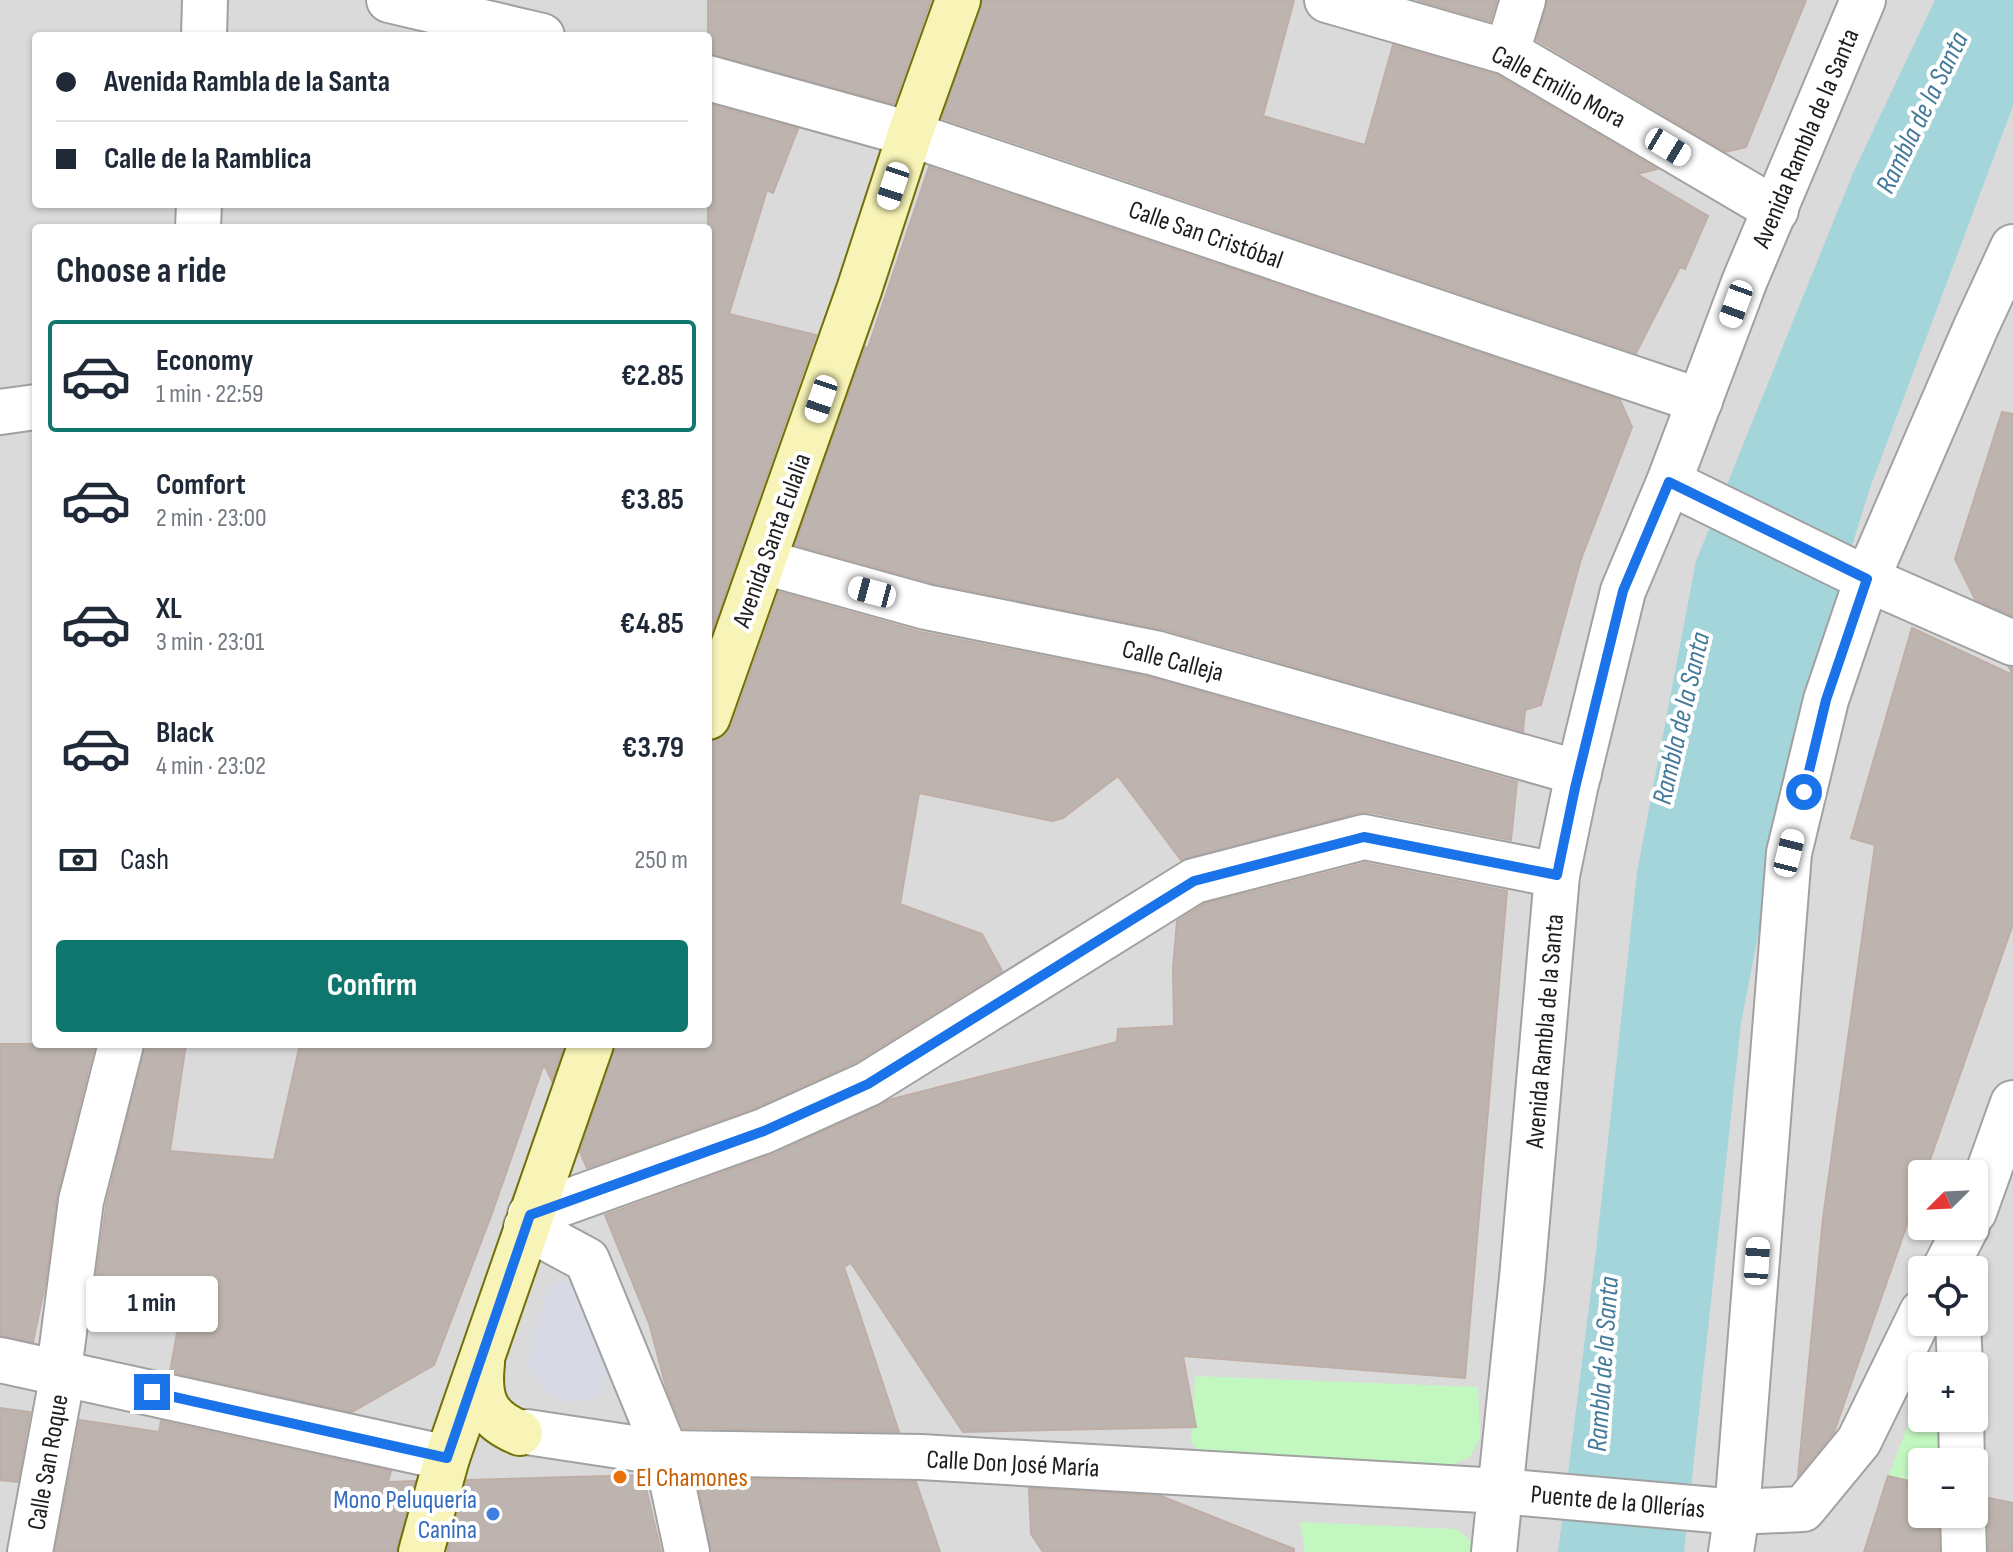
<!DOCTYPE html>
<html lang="en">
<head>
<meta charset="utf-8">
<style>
  :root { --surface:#fff; --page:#f2f2f3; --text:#1f2937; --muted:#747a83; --line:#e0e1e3; --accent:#0f766e }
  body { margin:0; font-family:"Sofia Sans Condensed",sans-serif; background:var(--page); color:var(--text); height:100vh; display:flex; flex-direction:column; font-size:30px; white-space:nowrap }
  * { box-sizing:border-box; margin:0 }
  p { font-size:26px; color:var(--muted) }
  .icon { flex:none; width:44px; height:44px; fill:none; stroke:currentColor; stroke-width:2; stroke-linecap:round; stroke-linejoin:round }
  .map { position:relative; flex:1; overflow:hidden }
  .drawer { position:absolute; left:32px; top:224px; width:680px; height:824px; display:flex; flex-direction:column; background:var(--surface); border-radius:8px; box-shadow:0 2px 6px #0004 }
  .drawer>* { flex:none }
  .guide { position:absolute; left:32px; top:32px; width:680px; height:176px; border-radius:8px; box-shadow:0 2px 6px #0004; display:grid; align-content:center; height:176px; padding:0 24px; background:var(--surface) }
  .needle { width:52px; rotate:246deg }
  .tools { position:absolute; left:1908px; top:1160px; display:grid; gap:16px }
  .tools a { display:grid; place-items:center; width:80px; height:80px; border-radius:8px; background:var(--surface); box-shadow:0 2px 6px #0004; font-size:40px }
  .end { position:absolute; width:36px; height:36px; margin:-18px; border:10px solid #1a73e8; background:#fff; box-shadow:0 0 0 4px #fff }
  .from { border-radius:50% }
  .bubble { position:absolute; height:56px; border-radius:8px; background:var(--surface); box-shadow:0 2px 6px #0004; font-size:26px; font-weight:700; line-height:56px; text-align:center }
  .car { position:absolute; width:24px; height:48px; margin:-24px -12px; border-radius:10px; box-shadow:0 0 6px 2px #0007; background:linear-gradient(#fff 24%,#345 0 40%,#fff 0 76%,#345 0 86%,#fff 0) }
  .guide b { display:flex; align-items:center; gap:28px; height:76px; font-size:30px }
  .guide b+b { border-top:2px solid var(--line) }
  .guide i { width:20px; height:20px; background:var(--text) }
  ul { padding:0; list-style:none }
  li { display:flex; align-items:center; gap:24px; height:112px; margin:0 16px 12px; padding:0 8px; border:4px solid transparent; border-radius:8px }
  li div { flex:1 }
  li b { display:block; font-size:30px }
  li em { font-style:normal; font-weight:700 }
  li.current { border-color:var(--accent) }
  li>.icon { width:72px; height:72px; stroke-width:1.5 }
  h2 { padding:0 24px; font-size:36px; line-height:96px }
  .pay { display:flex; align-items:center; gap:20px; height:88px; padding:0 24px; font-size:30px }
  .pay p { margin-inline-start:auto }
  .button { display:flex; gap:16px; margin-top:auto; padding:16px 24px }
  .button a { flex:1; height:92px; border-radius:8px; background:var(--accent); color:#fff; font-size:32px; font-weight:700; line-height:92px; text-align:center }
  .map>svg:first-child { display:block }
  .residential { fill:#dbdada; fill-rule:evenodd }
  .park { fill:#c2f8c0 }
  .plaza { fill:#d7d9e4 }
  .water { fill:#a4d5db }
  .building { fill:#beb4af; stroke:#bfaea6; stroke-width:2 }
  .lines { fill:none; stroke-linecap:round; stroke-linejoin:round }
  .street-casing { stroke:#a1a1a1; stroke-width:48 }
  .secondary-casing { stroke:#717107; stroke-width:48 }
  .street { stroke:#fff; stroke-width:44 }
  .secondary { stroke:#f8f4b7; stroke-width:44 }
  .route { stroke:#1a73e8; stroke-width:10 }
  .food-dot { fill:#e8710a; stroke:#fff; stroke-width:3 }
  .shop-dot { fill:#3f7fe0; stroke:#fff; stroke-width:3 }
  .labels { text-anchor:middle; stroke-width:8; stroke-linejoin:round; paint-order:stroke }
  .street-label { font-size:26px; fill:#1d1d1d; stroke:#fff }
  .food-label { font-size:26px; fill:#c56008; stroke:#fff; text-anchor:start }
  .shop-label { font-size:26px; fill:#366cbe; stroke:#fff; text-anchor:end }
  .water-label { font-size:28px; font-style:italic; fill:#457a9b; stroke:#fff }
</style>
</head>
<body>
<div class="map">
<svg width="2013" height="1552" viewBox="0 0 2013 1552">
  <rect width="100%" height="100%" fill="#eee9e3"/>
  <path class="residential" d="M0 0H2013V1552H0ZM36 36H708V204H36ZM36 228H708V1044H36ZM1922 1174H1974V1226H1922ZM1922 1270H1974V1322H1922ZM1922 1366H1974V1418H1922ZM1922 1462H1974V1514H1922Z"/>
  <g class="park">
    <polygon points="1195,1376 1478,1387 1480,1438 1469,1458 1442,1468 1206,1459 1191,1443"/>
    <polygon points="1922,1389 1922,1418 1944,1418 1940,1462 1922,1462 1922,1484 1888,1477"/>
    <polygon points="1300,1522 1456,1529 1479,1547 1479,1552 1305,1552"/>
  </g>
  <polygon class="plaza" points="565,1281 581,1289 613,1351 600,1394 583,1400 565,1402 538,1385 529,1366 531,1346 549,1286"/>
  <polygon class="water" points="1935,0 2013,0 2013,106 1870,488 1805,696 1741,1023 1684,1552 1558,1552 1596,1251 1637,872 1696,561 1853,173"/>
  <g class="building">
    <polygon points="708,0 931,0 894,104 708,54"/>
    <polygon points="982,0 1294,0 1263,116 1365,145 1393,45 1497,75 1657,169 1637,174 1708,216 1685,269 1680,267 1636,353 942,118"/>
    <polygon points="1417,0 1497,0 1490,21"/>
    <polygon points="1547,0 1806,0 1746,147 1726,152 1537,40"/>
    <polygon points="708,104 798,129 773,193 767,190 729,314 816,335 708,642"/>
    <polygon points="929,167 1620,400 1632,427 1581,559 1541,705 1525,710 1523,731 1162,629 932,583 795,545 865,347 868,348"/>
    <polygon points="2002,412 2013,414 2013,616 1975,599 1955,559"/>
    <polygon points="779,592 921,632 1149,677 1517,782 1511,840 1369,812 1358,813 1181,860 1118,776 1063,818 1052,821 919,793 900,904 982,934 1002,971 856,1062 755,1108 587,1168 580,1152 615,1044 708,1044 708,741 724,736 732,725"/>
    <polygon points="1912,628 2013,675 2009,667 2013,668 2013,924 1925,1174 1922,1174 1922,1182 1834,1432 1798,1476 1823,1218 1875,845 1851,838"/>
    <polygon points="1365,863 1507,891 1465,1378 1183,1356 1196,1427 963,1432 851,1263 844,1267 899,1432 683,1428 666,1387 649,1323 605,1215 774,1154 892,1099 1117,1042 1118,1029 1174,1026 1173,968 1177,921 1204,904"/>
    <polygon points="0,1044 95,1044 57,1195 45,1285 33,1342 0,1336"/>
    <polygon points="145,1044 186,1044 170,1151 274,1160 300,1044 565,1044 552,1081 544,1064 491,1216 434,1365 352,1412 170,1372 185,1288 96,1278 106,1206"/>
    <polygon points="0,1408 30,1412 18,1482 0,1480"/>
    <polygon points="80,1420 159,1432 161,1421 391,1471 388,1482 415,1481 397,1552 55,1552"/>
    <polygon points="643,1475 661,1552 447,1552 467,1480"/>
    <polygon points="1888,1476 1922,1484 1922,1514 1938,1514 1939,1552 1864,1552"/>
    <polygon points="697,1478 916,1482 940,1552 711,1552"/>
    <polygon points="1029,1488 1161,1496 1294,1549 1294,1552 1043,1552 1031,1534"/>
    <polygon points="1979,1496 2013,1503 2013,1552 1989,1552 1988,1513 1985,1502"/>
  </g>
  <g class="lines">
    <g class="street-casing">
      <g id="street">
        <polyline points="389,0 542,36"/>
        <polyline points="1327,0 1507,52 1776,210"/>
        <polyline points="204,36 205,0"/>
        <polyline points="1507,52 1523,0"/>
        <polyline points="708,78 910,134 1700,401"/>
        <polyline points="198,228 199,204"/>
        <polyline points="0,412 36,407"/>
        <polyline points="1669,482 1867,579 2013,643"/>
        <polyline points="764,562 926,607 1155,653 1579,773"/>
        <polyline points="1974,1212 2013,1103"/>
        <polyline points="530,1215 764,1131 868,1084 1194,881 1364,837 1557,875"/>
        <polyline points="526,1227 587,1260 666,1453 687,1552"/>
        <polyline points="1944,1270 1967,1226"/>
        <polyline points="1958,1322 1960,1366"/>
        <polyline points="0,1360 447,1458"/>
        <polyline points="1961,1418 1962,1462"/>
        <polyline points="527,1432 666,1453 921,1457 1499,1491 1737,1512 1803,1509 1859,1441 1922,1312"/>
        <polyline points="1963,1514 1964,1552"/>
        <polyline points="30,1552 63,1373 61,1355 81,1201 121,1044"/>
        <polyline points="1494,1552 1522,1278 1557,875 1575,788 1623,591 1669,482 1745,280 1863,0"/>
        <polyline points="1731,1552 1737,1512 1789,853 1826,700 1867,579 1976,327 2013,247"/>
      </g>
    </g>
    <g class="secondary-casing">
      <g id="secondary">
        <polyline points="708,717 859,290 910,134 958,0"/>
        <path d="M482 1363C478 1399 485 1419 520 1433"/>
        <polyline points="421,1552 447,1458 591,1044"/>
      </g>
    </g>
    <use href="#street" class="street"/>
    <use href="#secondary" class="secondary"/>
  </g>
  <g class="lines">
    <polyline class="route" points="152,1392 447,1458 530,1215 764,1131 868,1084 1194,881 1364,837 1557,875 1575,788 1623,591 1669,482 1867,579 1826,700 1804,792"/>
  </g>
  <circle class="food-dot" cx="620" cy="1477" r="8"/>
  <circle class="shop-dot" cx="493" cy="1514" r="8"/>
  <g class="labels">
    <g class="street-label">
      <text transform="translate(1559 86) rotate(28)" y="9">Calle Emilio Mora</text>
      <text transform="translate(1805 138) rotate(-67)" y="9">Avenida Rambla de la Santa</text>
      <text transform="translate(1206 234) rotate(19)" y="9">Calle San Cristóbal</text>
      <text transform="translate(771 540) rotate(-70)" y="9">Avenida Santa Eulalia</text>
      <text transform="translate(1173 660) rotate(14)" y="9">Calle Calleja</text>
      <text transform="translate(1544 1031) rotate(-85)" y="9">Avenida Rambla de la Santa</text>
      <text transform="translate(47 1462) rotate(-80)" y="9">Calle San Roque</text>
      <text transform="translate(1013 1463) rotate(3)" y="9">Calle Don José María</text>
      <text transform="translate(1618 1501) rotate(5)" y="9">Puente de la Ollerías</text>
    </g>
    <g class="food-label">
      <text x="636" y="1486">El Chamones</text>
    </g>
    <g class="shop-label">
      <text x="477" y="1508">Mono Peluquería<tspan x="477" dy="30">Canina</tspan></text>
    </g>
    <g class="water-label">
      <text transform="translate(1921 112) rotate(-64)" y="10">Rambla de la Santa</text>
      <text transform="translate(1680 718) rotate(-77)" y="10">Rambla de la Santa</text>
      <text transform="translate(1602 1364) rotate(-86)" y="10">Rambla de la Santa</text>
    </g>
  </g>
</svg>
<div class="tools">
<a><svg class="needle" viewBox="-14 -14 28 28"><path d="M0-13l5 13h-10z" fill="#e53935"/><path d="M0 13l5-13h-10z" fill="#747a83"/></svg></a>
<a><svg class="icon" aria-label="locate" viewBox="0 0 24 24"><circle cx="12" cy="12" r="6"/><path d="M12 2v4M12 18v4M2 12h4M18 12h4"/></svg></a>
<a>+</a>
<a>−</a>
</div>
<i class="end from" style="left:1804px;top:792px"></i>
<i class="end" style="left:152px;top:1392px"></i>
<div class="bubble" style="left:86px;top:1276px;width:132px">1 min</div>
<i class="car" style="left:1668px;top:147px;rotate:121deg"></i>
<i class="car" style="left:893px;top:186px;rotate:198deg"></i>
<i class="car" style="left:1736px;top:304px;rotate:200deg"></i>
<i class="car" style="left:821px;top:399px;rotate:199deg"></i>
<i class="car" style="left:872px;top:592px;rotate:285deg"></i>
<i class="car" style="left:1789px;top:853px;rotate:14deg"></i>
<i class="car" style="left:1757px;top:1261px;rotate:4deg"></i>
<div class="guide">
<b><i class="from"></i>Avenida Rambla de la Santa</b>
<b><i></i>Calle de la Ramblica</b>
</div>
<section class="drawer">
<h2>Choose a ride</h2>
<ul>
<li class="current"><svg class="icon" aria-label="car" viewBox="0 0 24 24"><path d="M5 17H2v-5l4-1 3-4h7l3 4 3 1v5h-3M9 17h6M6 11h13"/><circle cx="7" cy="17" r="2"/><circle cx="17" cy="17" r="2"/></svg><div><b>Economy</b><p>1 min · 22:59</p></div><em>€2.85</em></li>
<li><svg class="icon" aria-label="car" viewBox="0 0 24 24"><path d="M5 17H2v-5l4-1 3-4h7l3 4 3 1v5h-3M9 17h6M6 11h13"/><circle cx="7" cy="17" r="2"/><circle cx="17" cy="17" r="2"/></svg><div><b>Comfort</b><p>2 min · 23:00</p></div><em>€3.85</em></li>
<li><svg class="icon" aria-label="car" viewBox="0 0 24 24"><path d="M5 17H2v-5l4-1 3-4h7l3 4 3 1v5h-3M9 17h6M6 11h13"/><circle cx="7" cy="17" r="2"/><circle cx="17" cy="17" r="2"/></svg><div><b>XL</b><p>3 min · 23:01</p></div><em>€4.85</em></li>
<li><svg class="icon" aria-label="car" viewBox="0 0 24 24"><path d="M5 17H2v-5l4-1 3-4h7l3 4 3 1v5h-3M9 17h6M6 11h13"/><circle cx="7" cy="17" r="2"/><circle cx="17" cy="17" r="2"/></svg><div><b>Black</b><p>4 min · 23:02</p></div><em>€3.79</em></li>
</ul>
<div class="pay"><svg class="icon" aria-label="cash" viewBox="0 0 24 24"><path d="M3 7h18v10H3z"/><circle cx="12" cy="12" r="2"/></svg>Cash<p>250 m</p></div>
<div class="button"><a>Confirm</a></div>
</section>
</div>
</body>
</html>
